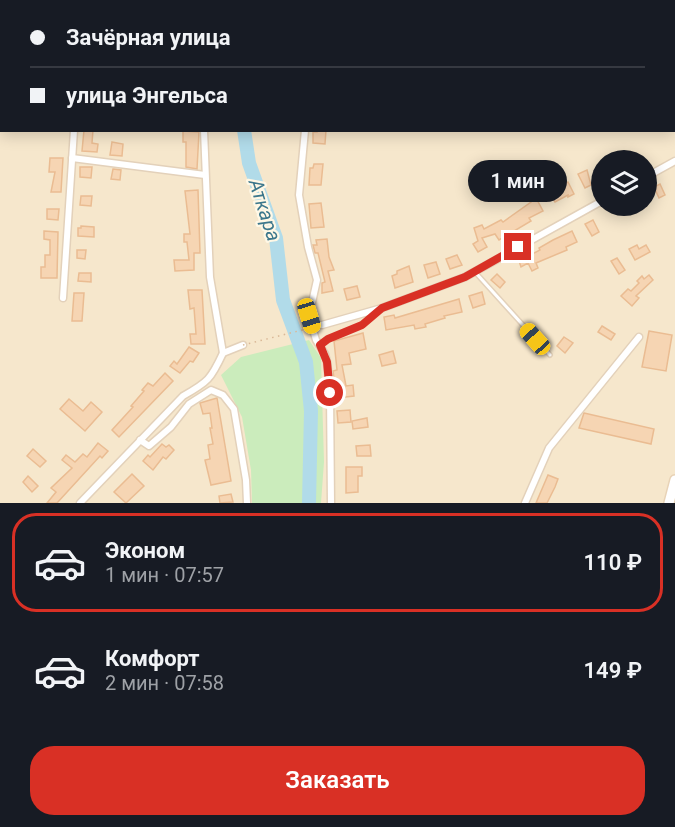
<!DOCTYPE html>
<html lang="ru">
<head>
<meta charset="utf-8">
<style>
  :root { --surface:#171b24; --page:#20242c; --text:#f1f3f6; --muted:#9ea1a6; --line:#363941; --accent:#d93025 }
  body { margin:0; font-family:Roboto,sans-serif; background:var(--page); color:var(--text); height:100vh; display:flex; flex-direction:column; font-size:22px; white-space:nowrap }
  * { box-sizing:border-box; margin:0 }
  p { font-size:20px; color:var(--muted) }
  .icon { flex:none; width:33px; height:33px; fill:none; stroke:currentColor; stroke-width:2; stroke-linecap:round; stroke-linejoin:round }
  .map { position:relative; height:503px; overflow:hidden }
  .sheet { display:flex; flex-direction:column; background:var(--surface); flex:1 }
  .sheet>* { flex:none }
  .top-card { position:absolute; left:0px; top:0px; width:675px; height:132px; box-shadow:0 3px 15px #0003; display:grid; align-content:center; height:132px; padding:0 30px; background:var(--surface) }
  .controls { position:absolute; left:591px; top:150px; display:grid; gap:12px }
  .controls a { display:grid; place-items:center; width:66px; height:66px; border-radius:50%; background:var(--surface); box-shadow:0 3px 15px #0003; font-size:30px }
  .end { position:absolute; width:27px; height:27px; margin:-14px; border:8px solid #d93025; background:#fff; box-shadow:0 0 0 3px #fff }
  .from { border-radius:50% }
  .bubble { position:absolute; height:42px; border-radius:21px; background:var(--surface); box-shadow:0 3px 15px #0003; font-size:20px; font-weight:600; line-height:42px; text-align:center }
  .car { position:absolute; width:18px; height:36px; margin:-18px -9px; border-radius:8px; box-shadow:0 0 4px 2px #0007; background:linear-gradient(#f5c518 24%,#345 0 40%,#f5c518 0 76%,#345 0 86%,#f5c518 0) }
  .top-card b { display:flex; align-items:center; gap:21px; height:57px; font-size:22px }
  .top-card b+b { border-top:2px solid var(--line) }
  .top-card i { width:15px; height:15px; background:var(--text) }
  ul { padding:10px 0 0; list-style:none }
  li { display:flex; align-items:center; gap:18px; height:99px; margin:0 12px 9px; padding:0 18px; border:3px solid transparent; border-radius:24px }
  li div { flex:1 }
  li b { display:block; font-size:22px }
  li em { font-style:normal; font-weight:600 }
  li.current { border-color:var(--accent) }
  li>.icon { width:54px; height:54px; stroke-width:1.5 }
  .primary-button { display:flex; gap:12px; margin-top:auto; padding:12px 30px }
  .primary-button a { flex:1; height:69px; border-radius:24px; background:var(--accent); color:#fff; font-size:24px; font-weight:600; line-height:69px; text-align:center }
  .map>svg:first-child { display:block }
  .residential { fill:#f6e7cc; fill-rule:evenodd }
  .green { fill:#cbecbc }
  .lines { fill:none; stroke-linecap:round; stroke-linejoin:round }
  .river { stroke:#b1dbe9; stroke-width:14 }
  .building { fill:#f6d5b3; stroke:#eabc92; stroke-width:1.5 }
  .lane-casing { stroke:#e3d1ba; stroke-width:6 }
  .street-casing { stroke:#e3d1ba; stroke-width:9 }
  .secondary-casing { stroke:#e8d3b7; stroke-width:12 }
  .lane { stroke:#fff; stroke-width:3 }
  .street { stroke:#fff; stroke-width:6 }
  .secondary { stroke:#fff; stroke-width:9 }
  .path-bridge { stroke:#dab897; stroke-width:1.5; stroke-dasharray:1.5 4.5; stroke-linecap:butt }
  .route { stroke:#d93025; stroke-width:8 }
  .labels { text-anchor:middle; stroke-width:4.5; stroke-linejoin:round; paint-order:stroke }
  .water-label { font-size:20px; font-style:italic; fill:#3c778c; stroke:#fff8e6 }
</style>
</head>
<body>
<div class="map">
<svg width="675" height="503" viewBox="0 0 675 503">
  <rect width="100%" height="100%" fill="#fef5de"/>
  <path class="residential" d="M0 0H675V503H0ZM2 2H674V130H2ZM602 160H646V206H602Z"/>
  <polygon class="green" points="309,340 321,358 324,462 321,503 252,503 251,470 242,417 221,375 241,357"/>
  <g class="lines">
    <g class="river">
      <polyline points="245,2 245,0"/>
      <polyline points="244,130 249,163 276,238 283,300 306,362 311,411 309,503"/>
    </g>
  </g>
  <g class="building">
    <polygon points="84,130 93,130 92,143 98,144 97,152 82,151"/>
    <polygon points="317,130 326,130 325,144 313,143 313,132 317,132"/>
    <polygon points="183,131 199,132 197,169 186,167 186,142 183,142"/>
    <polygon points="112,142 123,144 122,156 110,155"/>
    <polygon points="50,158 63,158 61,192 51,192 55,172 49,172"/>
    <polygon points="314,164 323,164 321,185 309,185 310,168 313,168"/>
    <polygon points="80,167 92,167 91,178 80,177"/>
    <polygon points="113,169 121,170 120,180 111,179"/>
    <polygon points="587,170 591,185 585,188 578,174"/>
    <polygon points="568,182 574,194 568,197 568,195 555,202 549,192"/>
    <polygon points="660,184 665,195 659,198 654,187"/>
    <polygon points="198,190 200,253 194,253 194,270 175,271 174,260 189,260 187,242 184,242 184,234 190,234 185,191"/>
    <polygon points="81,196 92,196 91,206 80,205"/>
    <polygon points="535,196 543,211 529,218 531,221 499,240 495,234 482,238 487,247 478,252 473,244 478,241 474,228 482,225 484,229 501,220 503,222 531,202 529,199"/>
    <polygon points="321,203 324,227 311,228 309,204"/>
    <polygon points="47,209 59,209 58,220 47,219"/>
    <polygon points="593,220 599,232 592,236 585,224"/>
    <polygon points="81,226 94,227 94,237 78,236 78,228 81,228"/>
    <polygon points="44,231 58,232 57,278 41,278 41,267 45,267 45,255 50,255 50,240 44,239"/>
    <polygon points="572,231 577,242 566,247 567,250 536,263 538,268 532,271 528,263 521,267 519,261 540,250 539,248 553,240"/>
    <polygon points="327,239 329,257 334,270 328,271 333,291 322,293 322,283 325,282 318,253 315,253 313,245 317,245 316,240"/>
    <polygon points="637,245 639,249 646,245 650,252 635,260 629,249"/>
    <polygon points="77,250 86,250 85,259 77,258"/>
    <polygon points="457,255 462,265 450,269 446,259"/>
    <polygon points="617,258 625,270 619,274 611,261"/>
    <polygon points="436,262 440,274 428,278 424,265"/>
    <polygon points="409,266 413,282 395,288 392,276 397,274 397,271"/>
    <polygon points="79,273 91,273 91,282 78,281"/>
    <polygon points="497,274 505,282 500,288 491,280"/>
    <polygon points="649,275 653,280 636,296 639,298 632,306 621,296 628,289 631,291 639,283 637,281 642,276 644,279"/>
    <polygon points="357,286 360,297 347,300 344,289"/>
    <polygon points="188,290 202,290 205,344 191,344 190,334 196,334 194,308 190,309"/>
    <polygon points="482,292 485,304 473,308 469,296"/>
    <polygon points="74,293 84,293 82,321 72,321"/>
    <polygon points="459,299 462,312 444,316 445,318 425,324 426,327 415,329 414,325 386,330 384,317 394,315 395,318"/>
    <polygon points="602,326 615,334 611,340 598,332"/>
    <polygon points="649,331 672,335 666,371 642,367"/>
    <polygon points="363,333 366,349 349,353 351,364 342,365 346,386 353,385 354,396 337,398 333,371 337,370 334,341"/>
    <polygon points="564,337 573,343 565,353 557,346"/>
    <polygon points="189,347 199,353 193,362 190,361 180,373 170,366 174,361 177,364"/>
    <polygon points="393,351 396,363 382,366 379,355"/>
    <polygon points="165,373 173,381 119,437 112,430 133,407 131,406 144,391 142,390 148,383 153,386"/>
    <polygon points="217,398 231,481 211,485 205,460 210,459 208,445 213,444 210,428 212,428 210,413 203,414 200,403"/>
    <polygon points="69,399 83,411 91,402 102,412 85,431 60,409"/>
    <polygon points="350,410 351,422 338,423 337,411"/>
    <polygon points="584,413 654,429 651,444 579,428"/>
    <polygon points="367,418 368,427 353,429 352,421"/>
    <polygon points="98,443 108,451 102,458 100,456 57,503 47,503 56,492 51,488 72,468 62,460 66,455 75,462 83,454 87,457"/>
    <polygon points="162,444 166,447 169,445 174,450 166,459 163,457 153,470 143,461 148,455 150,457"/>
    <polygon points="370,445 371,456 357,456 356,446"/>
    <polygon points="33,449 46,461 40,467 27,456"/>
    <polygon points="346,467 362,467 362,476 358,476 358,492 346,493"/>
    <polygon points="132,474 144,486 126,503 114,492"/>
    <polygon points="548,475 558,479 555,487 547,503 536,503"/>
    <polygon points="28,476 38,486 32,492 23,482"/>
    <polygon points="231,494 233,502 220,503 219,496"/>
  </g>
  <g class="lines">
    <g class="lane-casing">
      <g id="lane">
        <polyline points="475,272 550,355"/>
        <polyline points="320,345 328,339 361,325 378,311"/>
      </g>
    </g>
    <g class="street-casing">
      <g id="street">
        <polyline points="157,0 159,2"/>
        <polyline points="84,2 84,0"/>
        <polyline points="215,2 216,0"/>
        <polyline points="326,2 326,0"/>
        <polyline points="204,130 210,277 223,353"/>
        <polyline points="305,130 299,195 308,247 317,280 309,316 316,340 325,354 327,362 330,393 331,503"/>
        <polyline points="72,158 205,175"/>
        <polyline points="646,177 675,161"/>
        <polyline points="63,298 74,130"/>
        <polyline points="322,325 382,308 465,277 602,201"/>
        <polyline points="223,353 243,345"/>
        <polyline points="140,440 149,446 171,427 189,404 211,390 223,395 234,409 246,480 247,503"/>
        <path d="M80 503 183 396C208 382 211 379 223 353"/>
        <polyline points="525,503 549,448 639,337"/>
      </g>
    </g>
    <g class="secondary-casing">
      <g id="secondary">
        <polyline points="641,0 642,2"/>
        <polyline points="674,53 675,55"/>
        <polyline points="669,503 675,480"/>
      </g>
    </g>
    <use href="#lane" class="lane"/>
    <use href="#street" class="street"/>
    <use href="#secondary" class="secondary"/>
    <polyline class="path-bridge" points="243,345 322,325"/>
  </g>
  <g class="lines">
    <polyline class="route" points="330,393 327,362 320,345 328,339 362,325 382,308 465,277 518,247"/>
  </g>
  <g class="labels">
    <g class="water-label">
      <text transform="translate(265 210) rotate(72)" y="7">Аткара</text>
    </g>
  </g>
</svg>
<div class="controls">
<a><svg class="icon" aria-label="layers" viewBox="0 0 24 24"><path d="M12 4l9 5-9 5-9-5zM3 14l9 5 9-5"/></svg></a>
</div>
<i class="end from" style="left:330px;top:393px"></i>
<i class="end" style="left:518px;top:247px"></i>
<div class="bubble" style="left:468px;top:160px;width:99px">1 мин</div>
<i class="car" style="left:309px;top:316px;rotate:163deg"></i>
<i class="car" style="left:535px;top:339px;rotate:318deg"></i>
<div class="top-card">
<b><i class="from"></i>Зачёрная улица</b>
<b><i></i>улица Энгельса</b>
</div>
</div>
<section class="sheet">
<ul>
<li class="current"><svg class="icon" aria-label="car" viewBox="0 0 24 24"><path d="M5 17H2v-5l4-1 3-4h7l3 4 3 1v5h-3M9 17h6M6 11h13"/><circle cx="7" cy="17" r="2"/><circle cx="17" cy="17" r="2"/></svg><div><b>Эконом</b><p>1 мин · 07:57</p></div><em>110 ₽</em></li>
<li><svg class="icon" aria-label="car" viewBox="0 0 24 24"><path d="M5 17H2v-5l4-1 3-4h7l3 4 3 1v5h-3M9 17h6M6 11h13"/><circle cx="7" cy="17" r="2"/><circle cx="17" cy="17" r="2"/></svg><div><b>Комфорт</b><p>2 мин · 07:58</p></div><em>149 ₽</em></li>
</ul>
<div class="primary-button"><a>Заказать</a></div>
</section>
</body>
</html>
